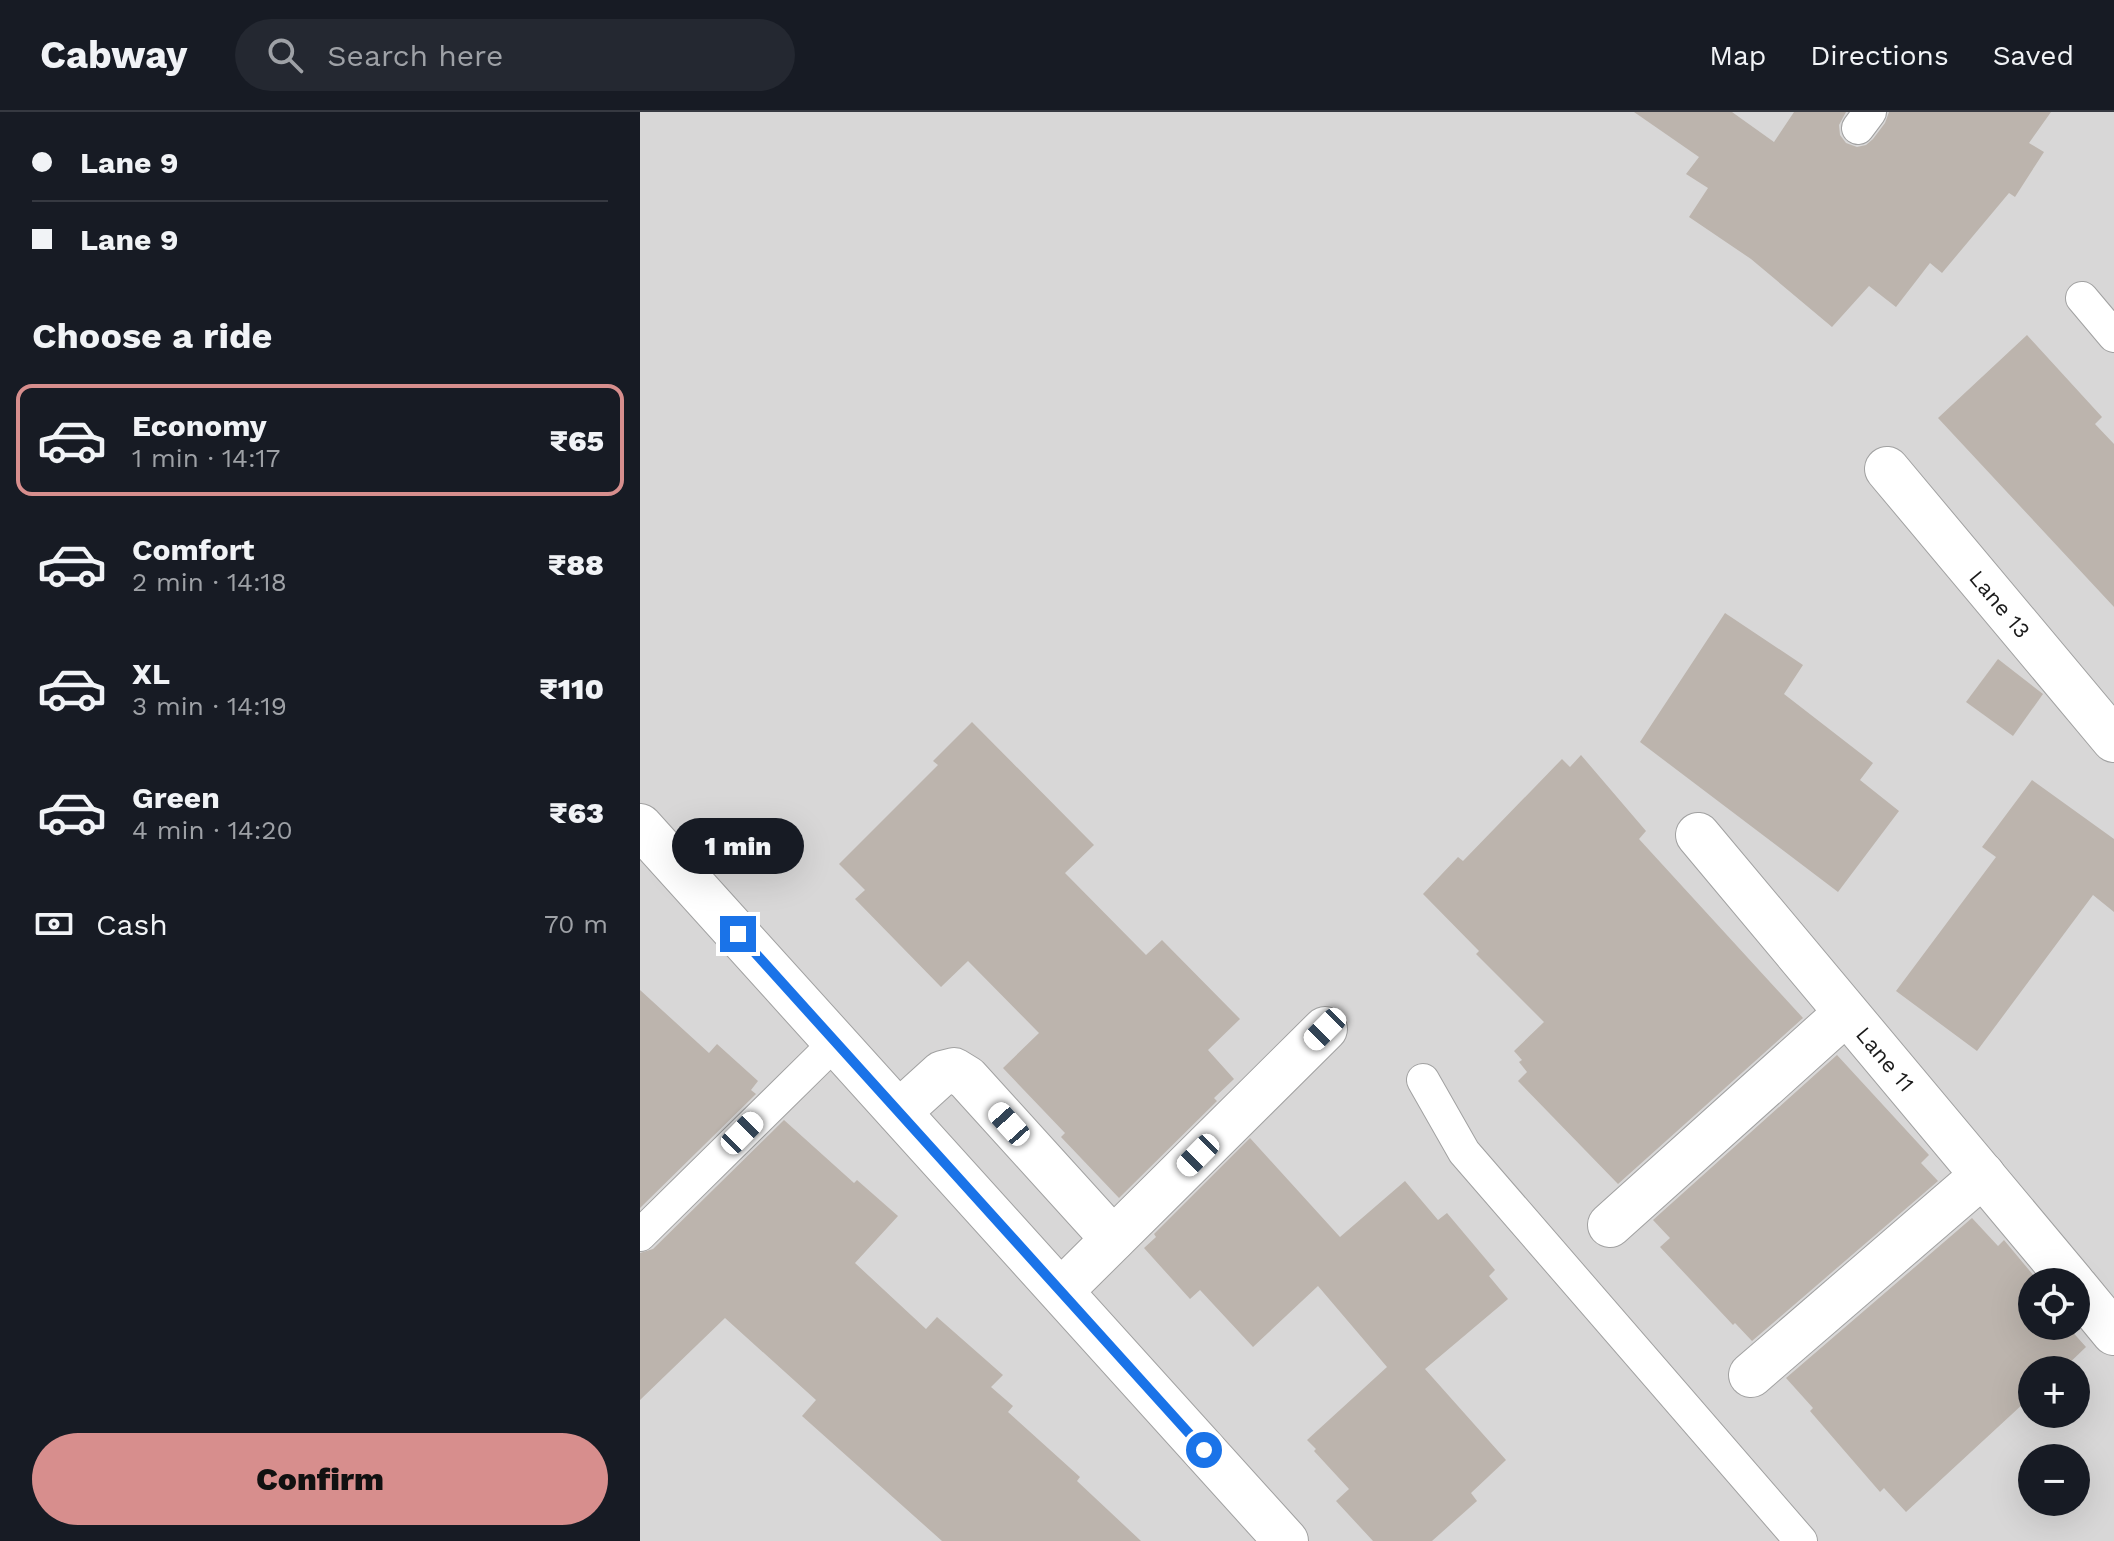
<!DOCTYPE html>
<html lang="en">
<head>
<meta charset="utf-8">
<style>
  :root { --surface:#171b24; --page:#242831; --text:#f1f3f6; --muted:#9ea1a6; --line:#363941; --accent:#d78e8d }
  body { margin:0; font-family:"Work Sans",sans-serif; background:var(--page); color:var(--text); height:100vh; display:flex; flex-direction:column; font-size:30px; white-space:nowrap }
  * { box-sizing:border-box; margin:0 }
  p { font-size:26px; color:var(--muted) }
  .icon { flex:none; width:44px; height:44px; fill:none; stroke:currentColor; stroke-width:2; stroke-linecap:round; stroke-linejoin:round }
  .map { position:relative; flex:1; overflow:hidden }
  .sheet { display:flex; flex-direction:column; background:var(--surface); width:640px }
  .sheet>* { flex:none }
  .hud { display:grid; align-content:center; height:176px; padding:0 32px; background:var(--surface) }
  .tools { position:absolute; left:1378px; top:1156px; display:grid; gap:16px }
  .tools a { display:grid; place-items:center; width:72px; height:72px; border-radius:50%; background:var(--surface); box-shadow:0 8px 32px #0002; font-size:40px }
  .end { position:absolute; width:36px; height:36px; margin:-18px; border:10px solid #1a73e8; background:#fff; box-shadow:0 0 0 4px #fff }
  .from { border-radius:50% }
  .bubble { position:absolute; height:56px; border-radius:28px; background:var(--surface); box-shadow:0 8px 32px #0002; font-size:26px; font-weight:800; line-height:56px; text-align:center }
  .car { position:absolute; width:24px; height:48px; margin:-24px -12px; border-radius:10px; box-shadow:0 0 6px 2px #0007; background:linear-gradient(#fff 24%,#345 0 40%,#fff 0 76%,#345 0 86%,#fff 0) }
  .hud b { display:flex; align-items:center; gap:28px; height:76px; font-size:30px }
  .hud b+b { border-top:2px solid var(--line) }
  .hud i { width:20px; height:20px; background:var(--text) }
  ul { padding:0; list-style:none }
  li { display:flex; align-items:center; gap:24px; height:112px; margin:0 16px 12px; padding:0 16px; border:4px solid transparent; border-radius:16px }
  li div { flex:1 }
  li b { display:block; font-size:30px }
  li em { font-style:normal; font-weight:800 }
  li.on { border-color:var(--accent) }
  li>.icon { width:72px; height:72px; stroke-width:1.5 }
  h2 { padding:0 32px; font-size:36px; line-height:96px }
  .pay { display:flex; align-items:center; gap:20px; height:88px; padding:0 32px; font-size:30px }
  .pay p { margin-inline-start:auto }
  .primary-button { display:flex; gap:16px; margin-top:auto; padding:16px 32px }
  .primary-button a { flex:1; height:92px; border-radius:48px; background:var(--accent); color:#111; font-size:32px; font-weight:800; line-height:92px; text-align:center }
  header { display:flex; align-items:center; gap:48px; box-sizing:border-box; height:112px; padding:0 40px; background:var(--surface); border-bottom:2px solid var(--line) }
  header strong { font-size:38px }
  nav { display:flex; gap:44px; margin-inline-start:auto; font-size:28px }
  .search { width:560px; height:72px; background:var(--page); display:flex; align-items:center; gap:20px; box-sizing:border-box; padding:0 28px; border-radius:44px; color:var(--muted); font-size:30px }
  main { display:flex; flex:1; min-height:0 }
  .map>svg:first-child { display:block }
  .residential { fill:#d8d7d7; fill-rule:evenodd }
  .building { fill:#bcb4ad }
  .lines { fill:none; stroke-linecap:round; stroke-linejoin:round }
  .service-casing { stroke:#a1a1a1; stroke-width:34 }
  .minor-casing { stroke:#a1a1a1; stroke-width:46 }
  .service { stroke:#fff; stroke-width:32 }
  .minor { stroke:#fff; stroke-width:44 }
  .route { stroke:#1a73e8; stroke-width:10 }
  .labels { text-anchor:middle; stroke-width:6; stroke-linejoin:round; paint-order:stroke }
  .street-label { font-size:22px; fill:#1a1a1a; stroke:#fff }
</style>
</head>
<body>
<header>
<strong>Cabway</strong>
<div class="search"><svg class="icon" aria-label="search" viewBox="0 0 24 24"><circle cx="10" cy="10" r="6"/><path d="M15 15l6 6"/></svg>Search here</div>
<nav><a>Map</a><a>Directions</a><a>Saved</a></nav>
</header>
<main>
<section class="sheet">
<div class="hud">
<b><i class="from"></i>Lane 9</b>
<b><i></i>Lane 9</b>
</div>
<h2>Choose a ride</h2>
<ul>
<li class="on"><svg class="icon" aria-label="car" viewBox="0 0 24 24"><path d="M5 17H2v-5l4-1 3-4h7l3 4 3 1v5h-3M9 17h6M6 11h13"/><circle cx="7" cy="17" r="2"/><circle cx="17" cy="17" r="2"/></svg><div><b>Economy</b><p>1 min · 14:17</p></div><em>₹65</em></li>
<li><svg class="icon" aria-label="car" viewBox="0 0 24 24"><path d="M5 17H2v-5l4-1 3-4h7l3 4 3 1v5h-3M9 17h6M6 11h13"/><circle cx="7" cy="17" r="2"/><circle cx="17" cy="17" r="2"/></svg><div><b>Comfort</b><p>2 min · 14:18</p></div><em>₹88</em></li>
<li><svg class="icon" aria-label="car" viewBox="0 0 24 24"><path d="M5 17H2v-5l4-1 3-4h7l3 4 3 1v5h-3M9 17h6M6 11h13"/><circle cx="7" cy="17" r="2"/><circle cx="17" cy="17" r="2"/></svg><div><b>XL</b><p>3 min · 14:19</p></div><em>₹110</em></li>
<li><svg class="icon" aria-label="car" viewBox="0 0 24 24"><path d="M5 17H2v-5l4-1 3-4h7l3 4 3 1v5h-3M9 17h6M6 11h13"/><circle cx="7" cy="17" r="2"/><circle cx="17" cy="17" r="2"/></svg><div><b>Green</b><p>4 min · 14:20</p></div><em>₹63</em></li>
</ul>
<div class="pay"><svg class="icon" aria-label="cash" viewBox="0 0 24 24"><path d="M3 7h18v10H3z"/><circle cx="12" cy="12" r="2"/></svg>Cash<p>70 m</p></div>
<div class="primary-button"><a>Confirm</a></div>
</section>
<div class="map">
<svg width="1474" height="1429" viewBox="0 0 1474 1429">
  <rect width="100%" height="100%" fill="#ece8e0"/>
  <path class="residential" d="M0 0H1474V1429H0ZM1392 1170H1436V1214H1392ZM1392 1258H1436V1302H1392ZM1392 1346H1436V1390H1392Z"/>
  <g class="building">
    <polygon points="994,0 1092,0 1134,30 1154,0 1206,0 1199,13 1200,23 1206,31 1217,35 1226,33 1233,27 1245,11 1249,0 1411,0 1389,31 1404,40 1375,85 1369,81 1302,161 1290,151 1256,195 1229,174 1192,215 1111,147 1049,105 1068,76 1046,62 1059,45"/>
    <polygon points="1387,223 1462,305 1455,312 1474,332 1474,495 1298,306"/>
    <polygon points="1085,501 1163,553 1144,582 1233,651 1220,668 1259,699 1198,780 1000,630"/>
    <polygon points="1358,547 1403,582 1373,624 1326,590"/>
    <polygon points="332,610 454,733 425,761 506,843 522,828 600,907 568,938 594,967 574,986 577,989 479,1086 421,1025 425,1021 363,956 399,921 328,849 301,875 215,787 225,778 199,752 298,653 293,649"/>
    <polygon points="941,643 1006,719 999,727 1163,906 978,1072 878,969 887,960 879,950 882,948 874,939 904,910 836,842 839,839 783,782 818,745 823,749 922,647 930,655"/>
    <polygon points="1392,668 1474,727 1474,800 1453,783 1337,939 1256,879 1356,745 1342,735"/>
    <polygon points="0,878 69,941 77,932 118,969 111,978 116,982 0,1096"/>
    <polygon points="1197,943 1289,1043 1281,1051 1298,1069 1112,1229 1095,1211 1093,1213 1020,1135 1030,1126 1013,1108"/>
    <polygon points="144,1008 214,1071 217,1068 258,1104 215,1151 286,1217 297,1205 363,1263 351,1275 373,1294 368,1300 440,1365 437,1369 501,1429 302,1429 162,1304 176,1288 85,1206 0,1288 0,1141 13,1137"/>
    <polygon points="610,1026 700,1125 765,1069 798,1108 807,1101 855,1158 849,1164 868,1187 785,1257 866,1348 831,1381 837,1389 792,1429 733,1429 696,1389 709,1377 674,1339 676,1337 667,1328 747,1255 678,1174 613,1235 560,1178 550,1187 504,1136 516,1125 514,1122"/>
    <polygon points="1332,1106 1358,1134 1364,1128 1399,1170 1392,1170 1392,1214 1432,1214 1429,1216 1446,1235 1422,1258 1392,1258 1392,1287 1386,1292 1384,1291 1266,1400 1244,1376 1240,1380 1170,1299 1173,1296 1146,1266"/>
  </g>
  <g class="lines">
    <g class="service-casing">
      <g id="service">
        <polyline points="1218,16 1230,0"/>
        <polyline points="1442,186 1474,224"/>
        <polyline points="783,968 824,1040 1161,1429"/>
        <polyline points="0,1123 196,930"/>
      </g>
    </g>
    <g class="minor-casing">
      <g id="minor">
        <path id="s1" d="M1247 357 1474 628"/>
        <polyline points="0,714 646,1429"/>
        <path id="s2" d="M1058 723 1432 1170"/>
        <polyline points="259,1000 302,961 314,958 327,966 473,1127"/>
        <polyline points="970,1113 1206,901"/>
        <polyline points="1436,1175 1474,1221"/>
        <polyline points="421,1179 685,917"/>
        <polyline points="1111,1263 1343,1063"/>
      </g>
    </g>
    <use href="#service" class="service"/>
    <use href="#minor" class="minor"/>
  </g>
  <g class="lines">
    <polyline class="route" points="98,822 564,1338"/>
  </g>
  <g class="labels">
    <g class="street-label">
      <text dy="8" stroke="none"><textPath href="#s1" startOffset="176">Lane 13</textPath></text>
      <text dy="8" stroke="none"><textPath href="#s2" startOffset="292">Lane 11</textPath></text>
    </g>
  </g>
</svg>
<div class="tools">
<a><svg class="icon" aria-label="locate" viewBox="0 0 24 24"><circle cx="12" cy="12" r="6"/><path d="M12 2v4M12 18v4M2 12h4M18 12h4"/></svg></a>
<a>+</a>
<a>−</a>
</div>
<i class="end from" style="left:564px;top:1338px"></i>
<i class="end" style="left:98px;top:822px"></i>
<div class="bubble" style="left:32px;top:706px;width:132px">1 min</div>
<i class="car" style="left:685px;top:917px;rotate:225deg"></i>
<i class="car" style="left:369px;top:1012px;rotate:318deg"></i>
<i class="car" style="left:102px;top:1021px;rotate:45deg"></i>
<i class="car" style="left:558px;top:1043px;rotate:225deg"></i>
</div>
</main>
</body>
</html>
